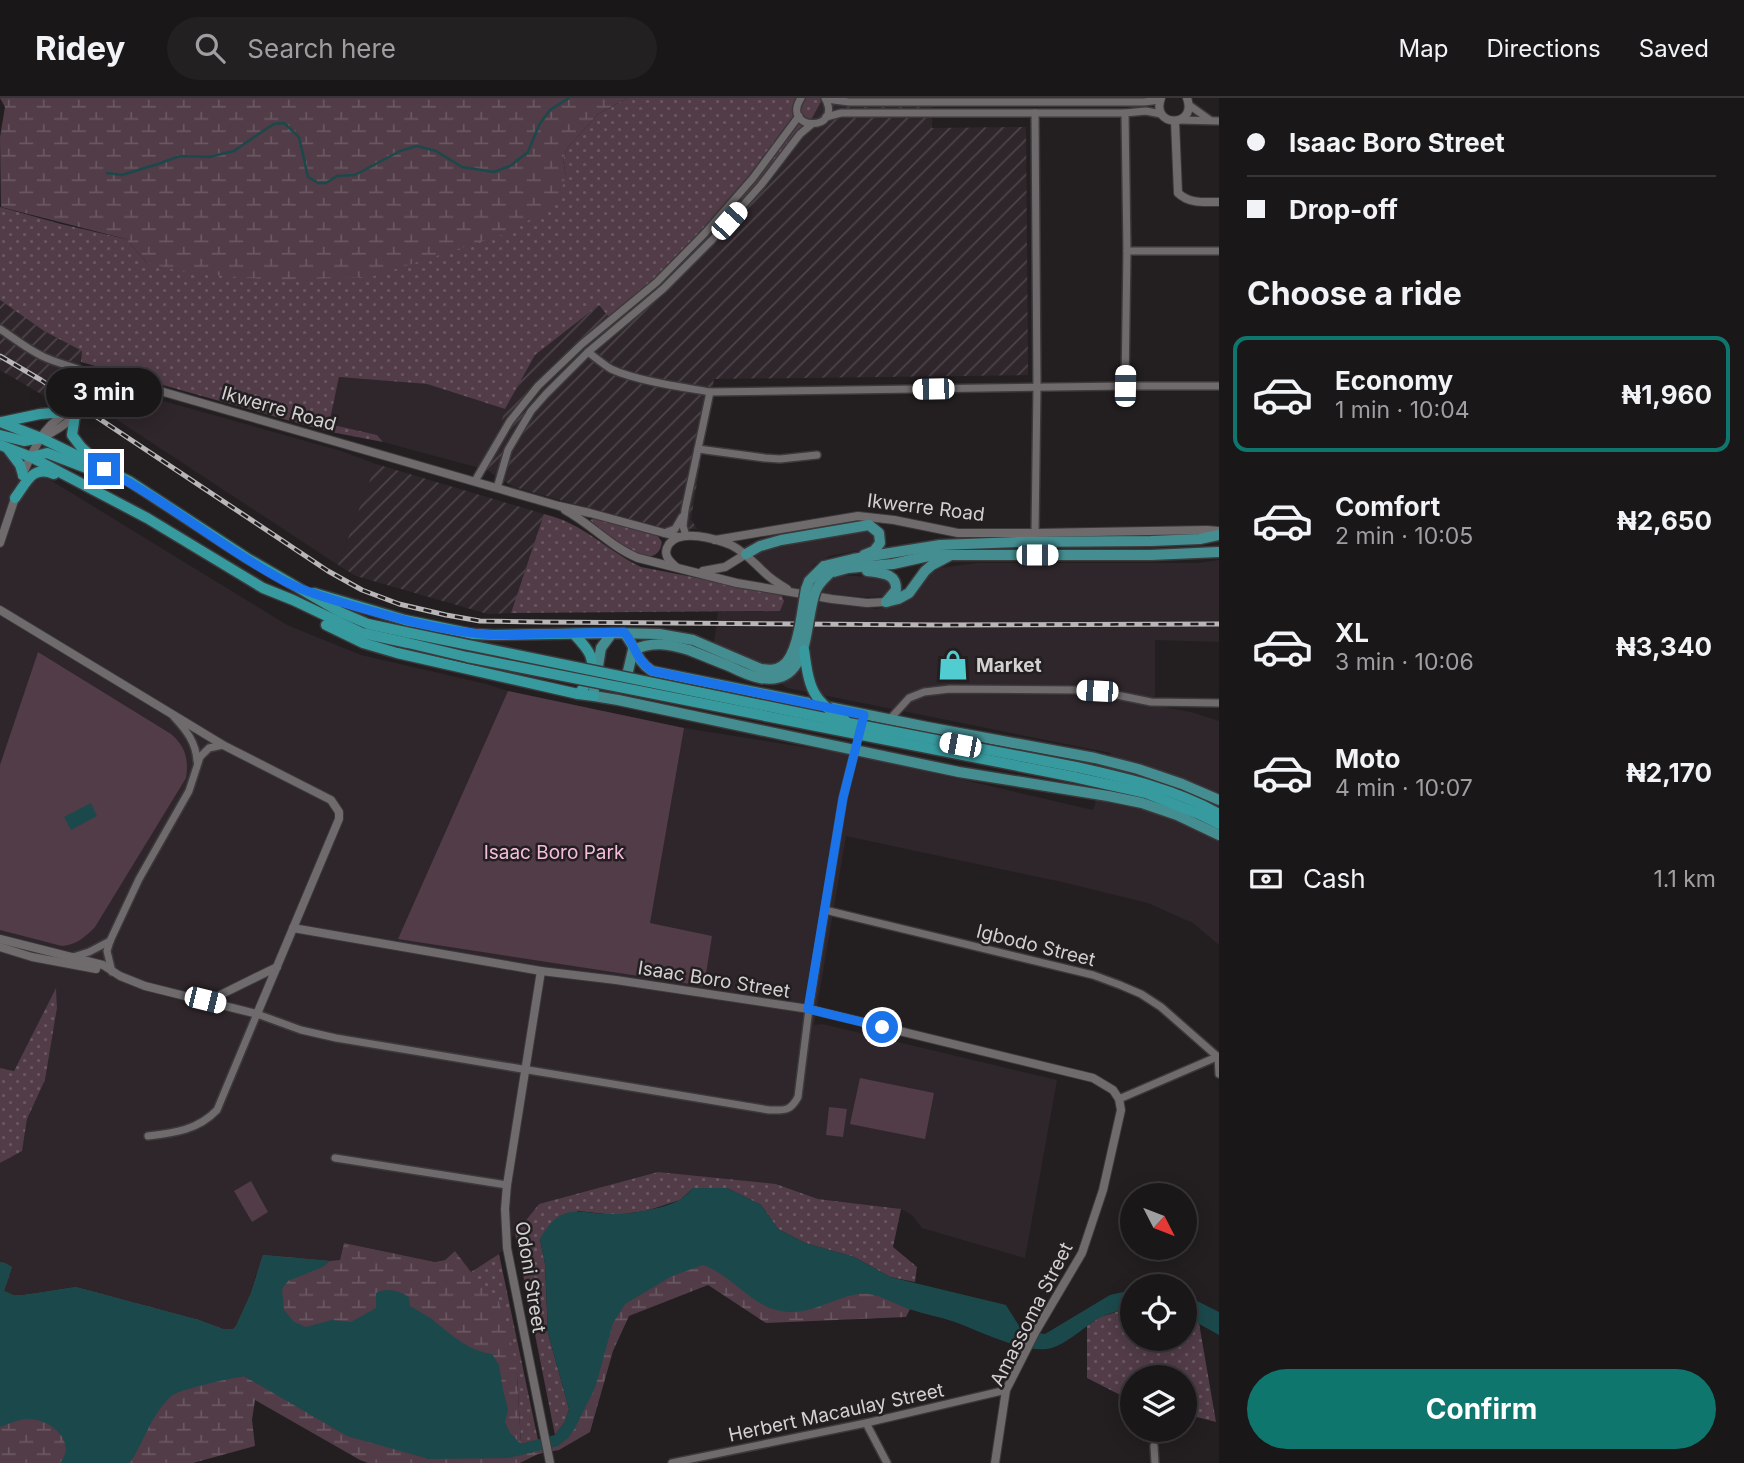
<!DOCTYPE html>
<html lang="en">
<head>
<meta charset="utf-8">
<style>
  :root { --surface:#1a1719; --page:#232022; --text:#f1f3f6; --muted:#9f9fa2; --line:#383638; --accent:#0f766e }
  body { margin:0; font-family:Inter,sans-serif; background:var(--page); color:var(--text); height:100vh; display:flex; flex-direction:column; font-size:26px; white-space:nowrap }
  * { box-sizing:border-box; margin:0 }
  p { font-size:23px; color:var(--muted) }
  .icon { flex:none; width:38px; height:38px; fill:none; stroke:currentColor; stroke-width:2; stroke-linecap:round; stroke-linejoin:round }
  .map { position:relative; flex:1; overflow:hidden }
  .sheet { display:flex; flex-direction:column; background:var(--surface); width:525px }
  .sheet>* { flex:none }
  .hud { display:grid; align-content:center; height:154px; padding:0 28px; background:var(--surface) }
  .needle { width:46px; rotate:132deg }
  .buttons { position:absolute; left:1120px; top:1085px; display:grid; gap:14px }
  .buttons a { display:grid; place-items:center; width:77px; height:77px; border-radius:50%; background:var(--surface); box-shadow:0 4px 18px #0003,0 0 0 2px var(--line); font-size:35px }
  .end { position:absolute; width:32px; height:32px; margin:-16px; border:9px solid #1a73e8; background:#fff; box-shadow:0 0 0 4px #fff }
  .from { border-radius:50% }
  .bubble { position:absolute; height:49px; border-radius:24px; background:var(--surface); box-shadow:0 4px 18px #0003,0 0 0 2px var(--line); font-size:23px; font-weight:700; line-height:49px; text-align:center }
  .car { position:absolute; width:21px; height:42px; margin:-21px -10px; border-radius:9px; box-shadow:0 0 5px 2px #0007; background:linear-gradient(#fff 24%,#345 0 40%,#fff 0 76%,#345 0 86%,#fff 0) }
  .hud b { display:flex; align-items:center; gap:24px; height:66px; font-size:26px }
  .hud b+b { border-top:2px solid var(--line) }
  .hud i { width:18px; height:18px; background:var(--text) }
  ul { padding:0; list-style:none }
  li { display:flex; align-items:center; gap:21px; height:116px; margin:0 14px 10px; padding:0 14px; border:4px solid transparent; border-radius:14px }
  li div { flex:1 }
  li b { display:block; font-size:26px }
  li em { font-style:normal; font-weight:700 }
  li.active { border-color:var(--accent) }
  li>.icon { width:63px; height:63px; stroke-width:1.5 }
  h2 { padding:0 28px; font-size:32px; line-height:84px }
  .pay { display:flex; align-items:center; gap:18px; height:77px; padding:0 28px; font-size:26px }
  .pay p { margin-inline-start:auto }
  .primary-button { display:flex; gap:14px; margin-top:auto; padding:14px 28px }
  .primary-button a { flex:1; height:80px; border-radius:42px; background:var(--accent); color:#fff; font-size:28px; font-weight:700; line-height:80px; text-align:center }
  header { display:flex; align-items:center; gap:42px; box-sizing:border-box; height:98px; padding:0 35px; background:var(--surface); border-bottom:2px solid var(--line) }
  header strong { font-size:33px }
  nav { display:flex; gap:38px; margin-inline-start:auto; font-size:24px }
  .search { width:490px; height:63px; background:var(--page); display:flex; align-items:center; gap:18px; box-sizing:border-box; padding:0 24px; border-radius:38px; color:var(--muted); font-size:26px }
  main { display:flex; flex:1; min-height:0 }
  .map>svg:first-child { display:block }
  .built { fill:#2f262b }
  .industrial { fill:url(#industrial-furrows) }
  .grass { fill:url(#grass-dots) }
  .wetland { fill:url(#wetland-marsh) }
  .park { fill:#513c48 }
  .water { fill:#1b494b }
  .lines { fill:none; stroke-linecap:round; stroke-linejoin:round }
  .stream { stroke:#1b494b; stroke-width:2.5 }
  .minor-casing { stroke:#3c393b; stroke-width:10 }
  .tertiary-casing { stroke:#3c393b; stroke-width:10 }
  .primary-casing { stroke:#3c393b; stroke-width:13 }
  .trunk-casing { stroke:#3c393b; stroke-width:13 }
  .minor { stroke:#6f6b6d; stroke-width:7 }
  .tertiary { stroke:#6f6b6d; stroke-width:8 }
  .primary { stroke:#448e92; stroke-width:10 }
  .trunk { stroke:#369a9e; stroke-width:10 }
  .rail-casing { stroke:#b9b6b7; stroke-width:5 }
  .rail { stroke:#231f21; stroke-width:2.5; stroke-dasharray:8; stroke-linecap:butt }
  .primary-bridge-casing { stroke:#3c393b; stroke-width:13; stroke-linecap:butt }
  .trunk-bridge-casing { stroke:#3c393b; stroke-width:13; stroke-linecap:butt }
  .primary-bridge { stroke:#448e92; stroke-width:10 }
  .trunk-bridge { stroke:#369a9e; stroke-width:10 }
  .route { stroke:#1a73e8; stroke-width:9 }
  .labels { text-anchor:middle; stroke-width:5; stroke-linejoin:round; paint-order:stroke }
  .street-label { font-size:19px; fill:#d3d0d1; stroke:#231f21 }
  .poi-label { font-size:19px; font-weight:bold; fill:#d3d0d1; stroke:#231f21; text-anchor:start }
  .park-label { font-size:19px; fill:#f6bcde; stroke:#231f21 }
</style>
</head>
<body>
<header>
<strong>Ridey</strong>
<div class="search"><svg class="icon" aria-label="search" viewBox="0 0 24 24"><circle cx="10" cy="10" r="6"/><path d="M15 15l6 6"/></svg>Search here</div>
<nav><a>Map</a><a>Directions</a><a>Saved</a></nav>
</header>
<main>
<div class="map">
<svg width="1219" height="1365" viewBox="0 0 1219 1365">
  <defs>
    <pattern id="industrial-furrows" width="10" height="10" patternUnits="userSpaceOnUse" patternTransform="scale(1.75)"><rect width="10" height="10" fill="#2f262b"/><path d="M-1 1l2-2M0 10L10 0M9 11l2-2" fill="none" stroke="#4c4449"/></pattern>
    <pattern id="grass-dots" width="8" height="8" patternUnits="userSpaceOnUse" patternTransform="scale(1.75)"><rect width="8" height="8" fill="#513c48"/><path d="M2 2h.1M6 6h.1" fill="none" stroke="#695761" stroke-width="1.8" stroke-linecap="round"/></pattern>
    <pattern id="wetland-marsh" width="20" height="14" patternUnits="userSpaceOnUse" patternTransform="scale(1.75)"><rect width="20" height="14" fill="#513c48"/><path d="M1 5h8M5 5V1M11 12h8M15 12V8" fill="none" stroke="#695761"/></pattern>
  </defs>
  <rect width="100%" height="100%" fill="#231f21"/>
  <g class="built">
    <polygon points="339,279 427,286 505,311 487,372 383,344 377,337 328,327"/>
    <polygon points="117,290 341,353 376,366 338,467 93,306 101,297"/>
    <polygon points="0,354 7,358 16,370 17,377 37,383 42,377 287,527 361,557 486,586 508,593 684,630 860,658 1093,712 1111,655 788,590 714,545 718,514 780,513 781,496 876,511 902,506 914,497 927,479 940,470 977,465 1199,465 1219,462 1219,544 1155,542 1155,596 1152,607 1191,614 1219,623 1219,847 1193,825 1148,805 1062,784 846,738 814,927 822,926 1057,982 1025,1160 922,1130 912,1117 901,1111 818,1101 776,1086 539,1106 499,1156 471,1174 455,1153 445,1162 435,1164 344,1145 340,1162 256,1176 251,1195 236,1228 233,1231 223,1231 199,1222 76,1189 23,1197 13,1197 4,1194 12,1169 5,1165 0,1164 0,1065 22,1052 27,1021 45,982 57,910 56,891 14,973 0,970"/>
    <polygon points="865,431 870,432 877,442 873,448 867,451 829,458 813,468 812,471 828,482 838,477 883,480 890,484 891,492 886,498 866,499 825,496 791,489 778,481 753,458 764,451"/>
  </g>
  <g class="industrial">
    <polygon points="823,0 933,0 932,30 1026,29 1028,277 714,281 691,421 697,431 659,430 514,389 487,372 505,311 535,257 599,207"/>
    <polygon points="0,202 44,233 82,253 78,293 58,306 0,272"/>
    <polygon points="376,366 544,416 511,515 488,516 356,478 338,467"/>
  </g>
  <g class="grass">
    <polygon points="627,0 823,0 806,31 664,193 618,230 599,207 535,257 505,311 427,286 339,279 329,326 377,337 383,344 326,333 81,264 82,253 44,233 0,202 0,109 61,126 126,141 147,165 566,78 563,62 568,49 598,16"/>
    <path d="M544 416C583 425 606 452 641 469L781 496 784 503 780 513 511 515Z"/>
    <path d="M594 420 657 437 662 444C656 482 603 434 590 422Z"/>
    <polygon points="56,890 57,910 45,982 27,1021 22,1053 0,1065 0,970 14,973"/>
    <polygon points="658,1074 776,1086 818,1101 901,1111 893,1149 917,1169 915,1184 890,1179 854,1159 805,1145 778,1131 761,1107 727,1090 693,1090 680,1102 646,1113 615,1117 578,1113 540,1141 545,1166 548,1235 569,1311 565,1324 555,1337 515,1136 539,1106"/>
    <polygon points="499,1156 538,1342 521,1346 517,1277 471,1174"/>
    <polygon points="1132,1209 1132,1241 1185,1241 1185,1218 1199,1225 1216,1324 1185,1316 1185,1279 1132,1279 1132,1303 1087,1280 1087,1228 1100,1219"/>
  </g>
  <g class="wetland">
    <polygon points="0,0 627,0 598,16 568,49 563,62 566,78 557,105 508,135 371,179 274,182 188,175 147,165 126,141 1,109 0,39 5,9"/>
    <polygon points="344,1145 435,1164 445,1162 455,1153 471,1174 498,1202 509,1232 517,1277 521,1346 206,1236 72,1365 0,1365 0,1164 5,1165 12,1169 4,1193 13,1197 24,1197 76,1189 199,1222 223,1231 233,1231 236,1228 251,1195 263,1157 330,1163 340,1162"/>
    <polygon points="615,1156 842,1180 910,1211 906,1219 766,1225 708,1187 629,1218 613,1253 590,1334 559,1352 538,1356 520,1365 368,1365 360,1362 255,1302 252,1322 255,1348 193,1365 110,1365 133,1289 244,1278 270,1292 429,1361 568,1340"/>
  </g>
  <g class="park">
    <path d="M38 554 171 636C185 648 189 661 186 680L95 829C85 839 76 847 62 848L0 832V667Z"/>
    <polygon points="508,593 684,630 650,825 712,838 704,888 398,841"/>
    <polygon points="860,980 934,995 925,1041 850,1026"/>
    <polygon points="829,1009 847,1011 843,1039 826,1037"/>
    <polygon points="251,1083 268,1114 252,1124 234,1093"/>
  </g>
  <g class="water">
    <polygon points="91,705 97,718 71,732 64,719"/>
    <path d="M693 1090H727L761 1107 778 1131 805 1145 854 1159 890 1179 1006 1207 1021 1231 1030 1234 1045 1236 1110 1197 1132 1192V1209C1121 1213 1107 1215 1097 1221 1083 1230 1063 1249 1047 1251 1020 1254 980 1233 955 1224 940 1219 924 1216 909 1211 897 1207 886 1200 874 1197 841 1189 811 1226 770 1210 745 1200 729 1176 703 1167L672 1178 625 1206 613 1225 595 1290 575 1330 568 1340 558 1348 509 1360 429 1361 347 1338 244 1278C229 1281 178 1291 170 1299 151 1317 144 1344 130 1365H60C78 1344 50 1320 28 1321 19 1321 8 1326 0 1329V1164L5 1165 12 1169 4 1193 13 1197H24L76 1189 199 1222 223 1231H233L236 1228 251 1195 263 1157 330 1163 323 1169 288 1183 282 1191 284 1212 294 1224 306 1229 332 1222 351 1224 376 1210V1195C387 1189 399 1193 409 1199L410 1208C418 1213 427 1217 434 1223 452 1237 468 1253 492 1256L499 1267 503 1292 508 1311 505 1324 510 1335 521 1346 555 1337 565 1324 569 1311 548 1235 545 1166 540 1141C562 1101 581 1117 616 1116 633 1116 667 1110 681 1101 685 1098 689 1094 693 1090Z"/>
    <polygon points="1185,1197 1219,1214 1219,1237 1185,1218"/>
  </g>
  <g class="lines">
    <polyline class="stream" points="107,75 122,77 158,66 180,58 209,59 234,53 263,33 274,26 284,25 299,39 308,79 318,85 326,85 337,78 355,77 400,53 417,48 436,53 462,69 494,74 510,68 528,54 539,27 550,12 569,0"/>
    <g class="minor-casing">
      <g id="minor">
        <path d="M801 0C780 33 844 35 825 0"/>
        <polyline points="826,1 849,4 1144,4 1160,2"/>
        <polyline points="1189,7 1210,22"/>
        <polyline points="826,19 841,15 1125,15 1146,13 1161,16"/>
        <polyline points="1179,22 1219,23"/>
        <polyline points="1127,153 1219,153"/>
        <path d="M0 231C14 240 27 251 42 258 61 268 87 269 101 286"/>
        <path d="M588 254C596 260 603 266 611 271 637 283 682 289 710 294L1125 288H1219"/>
        <polyline points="1125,288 1127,153 1125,15"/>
        <polyline points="698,351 765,360 780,361 817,357"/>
        <polyline points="475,383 510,323 538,288 582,246 657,184 705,135 753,80 799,18"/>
        <polyline points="497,390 508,352 531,313 546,296 588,254 663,191 712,142 761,87 800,36 812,26"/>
        <polyline points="664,435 675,431 682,419"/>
        <polyline points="1035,435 1037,289 1035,15"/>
        <polyline points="686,438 683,428 685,412 710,294"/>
        <path d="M174 619C186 632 196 644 197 663"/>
        <polyline points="889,622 909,600 924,594 950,591 1076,592 1097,593 1151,604 1219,605"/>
        <polyline points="825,812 1093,877 1120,887 1141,896 1161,909 1218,959 1219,976"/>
        <polyline points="73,859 89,854 110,843"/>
        <polyline points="112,874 107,853 110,843 139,781 189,693 200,659 209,650 223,647"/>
        <polyline points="1119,1001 1219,958"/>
        <path d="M148 1038C174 1035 198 1032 217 1012L257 916 301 932 336 940 769 1012C784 1012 790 1014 798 999L809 911 843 700 855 652"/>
        <polyline points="335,1060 507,1087"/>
        <polyline points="866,1325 887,1365"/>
        <polyline points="1154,1348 1155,1365"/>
        <polyline points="672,1365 866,1325 1006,1292"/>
      </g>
    </g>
    <g class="tertiary-casing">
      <g id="tertiary">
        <path d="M1161 0C1150 30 1198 30 1187 0"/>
        <path d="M1175 23 1178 95C1190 106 1203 104 1219 104"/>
        <path d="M41 340C52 335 64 328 73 319 77 315 78 310 82 305 96 286 105 283 129 284L559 408 590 415 679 439"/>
        <path d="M22 378C37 344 44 324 80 307"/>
        <path d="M565 412C591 426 611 449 638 460L737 485 832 501 867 505 886 504"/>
        <polyline points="715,442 858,418 894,422 958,435 1035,435 1207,432 1219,433"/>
        <polyline points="0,445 16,397"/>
        <path d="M676 469C669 463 662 456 669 446 680 430 716 441 731 447 745 454 754 465 765 475 771 481 779 486 787 491"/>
        <polyline points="703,473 725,469 746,456"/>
        <polyline points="0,512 223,647 331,702 339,714 339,721 257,916 145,888 120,878 103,867 0,841"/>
        <polyline points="293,830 541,873 616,882 809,911 1093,980 1113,992 1119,1001 1121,1012 1103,1092 1082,1155 1036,1233 1006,1292 995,1365"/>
        <polyline points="0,849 32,859 96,871"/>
        <polyline points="541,873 507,1087 505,1111 507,1150 550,1365"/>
        <polyline points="207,902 218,898 277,869"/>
      </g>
    </g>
    <g class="primary-casing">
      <g id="primary">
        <polyline points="746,456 760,448 781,442 869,427 879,435 880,445 874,453 864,457"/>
        <polyline points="824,468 853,461 940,447 1018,444 1151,443 1200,441 1219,437"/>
        <path d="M867 473C881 475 897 475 896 492L886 504"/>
        <polyline points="830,475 848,470 893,466 933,457 1151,457 1219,454"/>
        <polyline points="886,504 898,501 909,495 925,473 932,467 949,458"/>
        <path d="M624 535C636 548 635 562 652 573L927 629 1095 660 1138 671 1182 686 1219 702"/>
        <polyline points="693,542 659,536 612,535 601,550 594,592 594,598 618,602 959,674 1108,698 1142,705 1177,717 1219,737"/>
        <path d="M633 552C654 543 668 546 689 552"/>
        <polyline points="625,586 633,552"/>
      </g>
    </g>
    <g class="trunk-casing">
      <g id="trunk">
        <polyline points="75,317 72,337 81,349 94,361"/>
        <polyline points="0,324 41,340 129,383 247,460 340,514 368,526 410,535"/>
        <polyline points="2,324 40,316 65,314"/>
        <polyline points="0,337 24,343 41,340"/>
        <polyline points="0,347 31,359 147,420 263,490 293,502 362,535 408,545"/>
        <polyline points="8,351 20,367 23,377"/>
        <polyline points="31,359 47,355 102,376"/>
        <path d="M15 400C27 384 32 367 54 376"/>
        <polyline points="314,495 405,522 473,536 494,537 612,535"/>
        <polyline points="326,527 363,545 397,555 578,596 594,598"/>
        <path d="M574 536C588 551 598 561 588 582 585 588 583 592 578 596"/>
        <path d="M1076 669C1125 680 1175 691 1219 716"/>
        <polyline points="1074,679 1146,695 1199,716 1219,726"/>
      </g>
    </g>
    <use href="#minor" class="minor"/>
    <use href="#tertiary" class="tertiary"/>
    <use href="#primary" class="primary"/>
    <use href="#trunk" class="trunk"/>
    <g class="rail-casing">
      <polyline id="rail" points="0,258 41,282 328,473 362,492 399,506 446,517 480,523 543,524 939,527 1219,526"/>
    </g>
    <use href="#rail" class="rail"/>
    <g class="primary-bridge-casing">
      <g id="primary-bridge">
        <path d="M693 542 761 571C768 572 775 573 782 568 799 558 802 510 806 491L809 483 824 468"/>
        <path d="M689 552C702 557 716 563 729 568 739 573 749 578 760 580 813 589 803 523 816 492 819 485 825 480 830 475"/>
      </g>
    </g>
    <g class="trunk-bridge-casing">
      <g id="trunk-bridge">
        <polyline points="410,535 854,626 1076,669"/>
        <polyline points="408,545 467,559 1074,679"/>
        <path d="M804 552C809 588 811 603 845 622"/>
      </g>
    </g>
    <use href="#primary-bridge" class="primary-bridge"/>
    <use href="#trunk-bridge" class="trunk-bridge"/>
  </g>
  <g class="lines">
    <path class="route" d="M104 371C168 403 223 451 286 484 305 494 327 500 347 506 395 520 444 534 494 537L624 534C636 548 635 561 652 573L864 617 843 700 808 911 882 929"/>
  </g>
  <defs>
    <g id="shop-bare" transform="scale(2.415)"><path d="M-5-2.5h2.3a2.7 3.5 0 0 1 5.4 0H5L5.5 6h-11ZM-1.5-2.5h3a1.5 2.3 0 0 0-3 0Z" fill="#51ccd1" stroke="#231f21" stroke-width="2.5" paint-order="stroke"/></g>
  </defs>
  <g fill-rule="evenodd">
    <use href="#shop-bare" x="953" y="567"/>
  </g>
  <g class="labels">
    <g class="street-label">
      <text transform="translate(279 310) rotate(16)" y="7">Ikwerre Road</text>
      <text transform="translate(926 409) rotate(7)" y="7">Ikwerre Road</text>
      <text transform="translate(1036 847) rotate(14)" y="7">Igbodo Street</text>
      <text transform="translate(714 881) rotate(9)" y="7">Isaac Boro Street</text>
      <text transform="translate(531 1179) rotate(81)" y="7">Odoni Street</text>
      <text transform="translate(1031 1216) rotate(-63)" y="7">Amassoma Street</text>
      <text transform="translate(836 1314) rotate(-12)" y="7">Herbert Macaulay Street</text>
    </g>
    <g class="poi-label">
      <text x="976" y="574">Market</text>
    </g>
    <g class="park-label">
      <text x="554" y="761">Isaac Boro Park</text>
    </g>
  </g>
</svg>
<div class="buttons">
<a><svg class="needle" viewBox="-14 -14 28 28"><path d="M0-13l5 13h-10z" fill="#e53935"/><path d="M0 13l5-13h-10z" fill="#9f9fa2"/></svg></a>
<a><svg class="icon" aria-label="locate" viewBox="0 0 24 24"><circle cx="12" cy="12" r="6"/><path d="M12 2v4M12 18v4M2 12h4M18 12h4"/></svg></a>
<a><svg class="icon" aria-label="layers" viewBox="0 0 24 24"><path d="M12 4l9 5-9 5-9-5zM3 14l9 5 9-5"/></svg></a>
</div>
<i class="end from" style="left:882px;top:929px"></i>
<i class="end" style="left:104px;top:371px"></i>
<div class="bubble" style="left:46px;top:270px;width:116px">3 min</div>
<i class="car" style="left:729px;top:123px;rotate:42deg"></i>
<i class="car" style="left:1125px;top:288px;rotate:1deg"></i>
<i class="car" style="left:933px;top:291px;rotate:269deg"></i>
<i class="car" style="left:1037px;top:457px;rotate:90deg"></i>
<i class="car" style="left:1097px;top:593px;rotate:273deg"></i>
<i class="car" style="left:960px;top:647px;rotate:281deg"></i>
<i class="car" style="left:205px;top:902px;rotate:104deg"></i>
</div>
<section class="sheet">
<div class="hud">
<b><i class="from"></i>Isaac Boro Street</b>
<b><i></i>Drop-off</b>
</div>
<h2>Choose a ride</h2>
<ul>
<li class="active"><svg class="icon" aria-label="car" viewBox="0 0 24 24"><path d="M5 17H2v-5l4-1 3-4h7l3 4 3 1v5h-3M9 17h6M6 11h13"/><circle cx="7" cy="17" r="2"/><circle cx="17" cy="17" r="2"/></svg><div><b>Economy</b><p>1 min · 10:04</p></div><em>₦1,960</em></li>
<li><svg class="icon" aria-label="car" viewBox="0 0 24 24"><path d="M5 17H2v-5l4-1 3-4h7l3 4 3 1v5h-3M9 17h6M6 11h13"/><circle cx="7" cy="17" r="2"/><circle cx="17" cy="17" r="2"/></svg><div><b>Comfort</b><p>2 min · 10:05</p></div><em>₦2,650</em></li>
<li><svg class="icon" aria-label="car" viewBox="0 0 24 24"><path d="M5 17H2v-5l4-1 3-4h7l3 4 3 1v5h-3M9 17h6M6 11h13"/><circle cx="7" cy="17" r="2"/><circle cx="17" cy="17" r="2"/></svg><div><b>XL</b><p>3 min · 10:06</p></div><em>₦3,340</em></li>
<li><svg class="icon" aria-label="car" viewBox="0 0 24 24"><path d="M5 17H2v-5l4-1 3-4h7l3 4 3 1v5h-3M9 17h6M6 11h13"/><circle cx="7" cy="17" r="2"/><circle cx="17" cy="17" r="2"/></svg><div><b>Moto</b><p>4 min · 10:07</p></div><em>₦2,170</em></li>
</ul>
<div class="pay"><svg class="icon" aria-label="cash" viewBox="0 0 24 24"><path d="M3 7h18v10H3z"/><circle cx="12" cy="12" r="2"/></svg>Cash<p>1.1 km</p></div>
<div class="primary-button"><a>Confirm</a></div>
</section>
</main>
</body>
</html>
